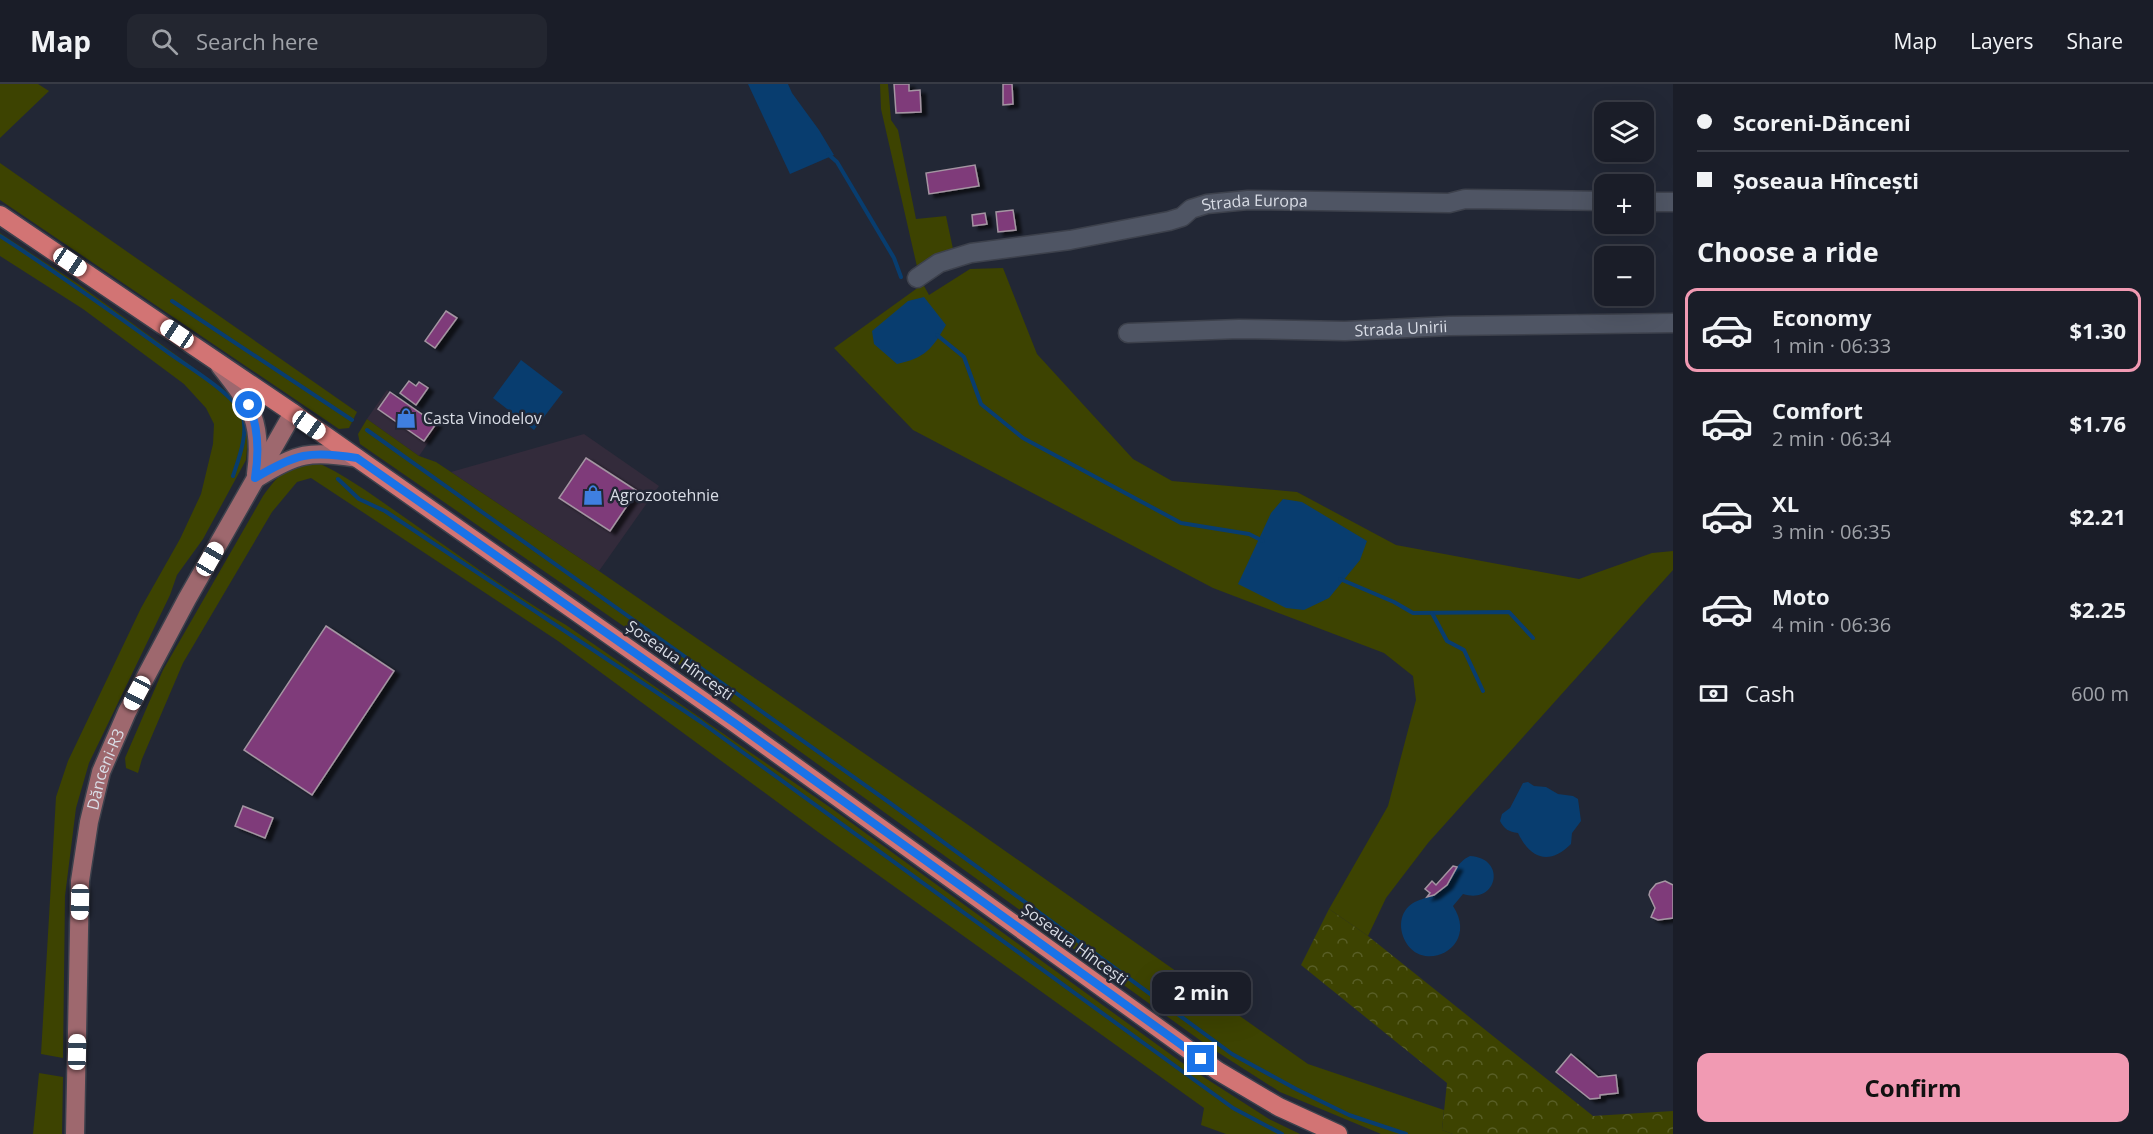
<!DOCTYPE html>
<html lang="en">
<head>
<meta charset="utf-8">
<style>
  :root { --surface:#1a1d28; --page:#232630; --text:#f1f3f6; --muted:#9fa2a8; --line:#383b45; --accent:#f19ab3 }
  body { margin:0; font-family:"Open Sans",sans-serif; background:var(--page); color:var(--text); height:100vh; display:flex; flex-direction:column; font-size:22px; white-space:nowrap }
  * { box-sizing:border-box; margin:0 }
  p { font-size:20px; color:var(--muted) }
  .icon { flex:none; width:33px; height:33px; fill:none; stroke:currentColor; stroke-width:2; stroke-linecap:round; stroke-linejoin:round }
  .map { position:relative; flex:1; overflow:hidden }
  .side { display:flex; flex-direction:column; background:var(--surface); width:480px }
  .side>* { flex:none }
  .guide { display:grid; align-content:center; height:132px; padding:0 24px; background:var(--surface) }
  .controls { position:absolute; left:1594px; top:18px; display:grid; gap:12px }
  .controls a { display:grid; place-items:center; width:60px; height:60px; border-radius:12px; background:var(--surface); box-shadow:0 6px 24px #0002,0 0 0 2px var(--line); font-size:30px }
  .end { position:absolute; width:27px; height:27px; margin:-14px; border:8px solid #1a73e8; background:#fff; box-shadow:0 0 0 3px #fff }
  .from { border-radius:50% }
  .bubble { position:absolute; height:42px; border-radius:12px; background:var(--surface); box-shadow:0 6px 24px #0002,0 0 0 2px var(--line); font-size:20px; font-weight:700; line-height:42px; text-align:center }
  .car { position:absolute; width:18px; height:36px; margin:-18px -9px; border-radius:8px; box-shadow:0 0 4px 2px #0007; background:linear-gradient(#fff 24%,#345 0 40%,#fff 0 76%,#345 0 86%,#fff 0) }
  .guide b { display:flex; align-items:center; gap:21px; height:57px; font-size:22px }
  .guide b+b { border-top:2px solid var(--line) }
  .guide i { width:15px; height:15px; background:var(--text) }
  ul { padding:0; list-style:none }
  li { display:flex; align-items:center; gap:18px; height:84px; margin:0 12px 9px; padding:0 12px; border:3px solid transparent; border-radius:12px }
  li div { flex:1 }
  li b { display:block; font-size:22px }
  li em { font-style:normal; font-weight:700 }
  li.active { border-color:var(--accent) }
  li>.icon { width:54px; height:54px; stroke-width:1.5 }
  h2 { padding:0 24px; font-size:27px; line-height:72px }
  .pay { display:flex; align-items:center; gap:15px; height:66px; padding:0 24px; font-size:22px }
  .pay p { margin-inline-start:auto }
  .button { display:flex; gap:12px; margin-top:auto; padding:12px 24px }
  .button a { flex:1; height:69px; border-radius:12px; background:var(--accent); color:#111; font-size:24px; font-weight:700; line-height:69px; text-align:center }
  header { display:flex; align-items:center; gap:36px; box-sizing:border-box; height:84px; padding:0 30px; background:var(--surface); border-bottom:2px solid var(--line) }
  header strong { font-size:28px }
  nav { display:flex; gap:33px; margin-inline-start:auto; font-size:21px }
  .search { width:420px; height:54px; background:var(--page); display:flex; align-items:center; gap:15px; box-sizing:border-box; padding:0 21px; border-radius:12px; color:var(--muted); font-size:22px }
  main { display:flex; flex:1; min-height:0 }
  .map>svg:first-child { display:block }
  .commercial { fill:#332b3b }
  .grass { fill:#3d4301 }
  .forest { fill:url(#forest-crowns) }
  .water { fill:#083d6f }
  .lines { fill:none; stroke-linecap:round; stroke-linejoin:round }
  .stream { stroke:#083d6f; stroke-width:4 }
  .building { fill:#7f3a7a; stroke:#a495a2; stroke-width:1.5; filter:url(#shadow) }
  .minor-casing { stroke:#3d414c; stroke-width:21 }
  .major-casing { stroke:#3d414c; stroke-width:21 }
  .highway-casing { stroke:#3d414c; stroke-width:21 }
  .minor { stroke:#4f5564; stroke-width:18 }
  .major { stroke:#9e686e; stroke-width:18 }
  .highway { stroke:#d27474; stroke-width:18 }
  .route { stroke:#1a73e8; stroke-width:8 }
  .labels { text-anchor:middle; stroke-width:5; stroke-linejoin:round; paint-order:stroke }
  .street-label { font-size:16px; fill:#d9dde6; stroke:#222735 }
  .poi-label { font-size:16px; fill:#d9dde6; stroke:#222735; text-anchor:start }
</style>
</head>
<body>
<header>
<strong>Map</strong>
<div class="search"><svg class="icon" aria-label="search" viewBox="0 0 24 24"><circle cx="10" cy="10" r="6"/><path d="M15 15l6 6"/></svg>Search here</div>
<nav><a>Map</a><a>Layers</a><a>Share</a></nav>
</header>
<main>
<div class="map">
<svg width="1673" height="1050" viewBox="0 0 1673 1050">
  <defs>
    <pattern id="forest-crowns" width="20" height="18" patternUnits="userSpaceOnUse" patternTransform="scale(1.5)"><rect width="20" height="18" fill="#3d4301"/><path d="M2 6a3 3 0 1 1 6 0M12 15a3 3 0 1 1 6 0" fill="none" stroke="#585e26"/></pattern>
    <filter id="shadow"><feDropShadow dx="5.5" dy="3.5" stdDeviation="1.5" flood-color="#0009"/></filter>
  </defs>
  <rect width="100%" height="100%" fill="#222735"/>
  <g class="commercial">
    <polygon points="387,306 439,343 419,372 367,335"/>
    <polygon points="584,350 659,402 599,487 451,388"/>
  </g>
  <g class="grass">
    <polygon points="0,0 38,0 49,7 0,54"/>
    <polygon points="880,0 888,0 891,36 898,46 916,135 946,132 953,165 918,187 881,25"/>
    <polygon points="0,79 357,328 349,344 339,345 0,116"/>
    <polygon points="0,149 78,200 223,305 240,321 246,334 248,353 246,376 203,455 177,491 170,511 89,679 76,724 65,812 63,974 41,970 56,713 68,677 141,524 180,455 201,410 213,360 214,340 206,324 184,300 83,225 0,172"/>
    <polygon points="1003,184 1037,270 1133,375 1172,397 1297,408 1396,461 1579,495 1652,469 1673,467 1673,486 1428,759 1386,814 1368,852 1329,825 1388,722 1416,616 1413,592 1384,569 1213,504 913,346 834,264 923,200 929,211 970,185"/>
    <polygon points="367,335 419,372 436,378 599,487 964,738 1308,980 1444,1026 1442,1046 1453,1050 1381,1050 1280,1008 1208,962 690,588 360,360 358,350"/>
    <path d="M314 377C346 391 375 413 404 433 457 470 510 509 566 541L831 724 1188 983 1269 1035 1300 1050H1226L1201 1041 1204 1024 818 748 558 557 311 394 297 398 272 428 183 579 142 675 138 689 126 684 125 674 163 586 263 412C279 390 286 382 314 377Z"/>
    <polygon points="39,989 63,993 62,1050 33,1050"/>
  </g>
  <polygon class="forest" points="1329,825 1368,852 1593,1032 1673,1027 1673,1050 1453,1050 1442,1046 1447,999 1301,881"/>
  <g class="water">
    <polygon points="748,0 788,0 792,9 819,46 834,71 790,90"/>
    <path d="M924 213 946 241C932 265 925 274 897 280L874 260 872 247 908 217Z"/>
    <polygon points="521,276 563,308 534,346 493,314"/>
    <polygon points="1283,415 1302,418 1367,457 1360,476 1329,514 1304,526 1286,524 1238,500 1271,429"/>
    <path d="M1528 698 1534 702 1546 703 1558 710 1573 712 1578 715 1581 737 1572 749 1571 760C1550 781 1531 776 1518 749 1509 748 1504 745 1500 737L1502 730 1510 724 1523 699Z"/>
    <path d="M1470 772C1507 774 1498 821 1463 810L1453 822C1482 866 1415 895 1402 849 1400 841 1401 833 1405 827 1414 813 1429 816 1441 807 1453 796 1454 779 1470 772Z"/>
  </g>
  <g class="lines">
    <g class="stream">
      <polyline points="828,70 837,78 894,174 901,193"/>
      <path d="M0 152C58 189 113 229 169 269 187 282 234 310 242 330 249 348 239 374 233 392"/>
      <polyline points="172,217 352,336"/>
      <polyline points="937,251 964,273 981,320 1023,354 1181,439 1249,450 1263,457"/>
      <polyline points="367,346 890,719 1232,970 1296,1005 1349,1031 1406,1050"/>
      <polyline points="338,395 359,415 385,427 701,638 1233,1024 1282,1050"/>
      <polyline points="1340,495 1394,518 1413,529 1509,528 1533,554"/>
      <polyline points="1432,529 1447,557 1464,566 1483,607"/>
    </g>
  </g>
  <g class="building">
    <polygon points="894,0 909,0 909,7 920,6 921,28 896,29"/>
    <polygon points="1003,0 1012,0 1013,20 1003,21"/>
    <polygon points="975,81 979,102 929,110 926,89"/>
    <polygon points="1013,126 1016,146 998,148 996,128"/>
    <polygon points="985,129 987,140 973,142 972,131"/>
    <polygon points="446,227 457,234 435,264 425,257"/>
    <polygon points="409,297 416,302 419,298 428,304 416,321 400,309"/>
    <polygon points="390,308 436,340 424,357 378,325"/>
    <polygon points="586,374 637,407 610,447 559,414"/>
    <polygon points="326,542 394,587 312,711 244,666"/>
    <polygon points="243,722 273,734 265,754 235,742"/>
    <polygon points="1453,782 1457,783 1447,801 1434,811 1427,813 1430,809 1425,805 1432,797 1436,801"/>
    <polygon points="1665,797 1673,801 1673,834 1658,836 1651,833 1655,824 1649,811 1650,807 1656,800"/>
    <polygon points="1571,970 1598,993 1616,991 1618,1009 1600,1011 1600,1014 1590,1015 1556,988"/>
  </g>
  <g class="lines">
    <g class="minor-casing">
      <g id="minor">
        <polyline points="1644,118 1673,118"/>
        <path id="s1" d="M917 194 939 179 971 169 1070 156 1169 137 1182 133 1191 125 1207 120 1248 116 1449 119 1465 115 1605 117"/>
        <path id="s2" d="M1128 249 1239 245 1345 247 1449 242 1673 239"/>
      </g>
    </g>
    <g class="major-casing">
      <g id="major">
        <path d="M220 282C251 321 263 338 256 390"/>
        <path d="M257 394C296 369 311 366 357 374"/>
        <path id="s3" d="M75 1050 80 797 89 738 101 688 127 628 187 515 293 329"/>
      </g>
    </g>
    <g class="highway-casing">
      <polyline id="highway" points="0,131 293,329 736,640 1218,987 1279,1023 1338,1050"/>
    </g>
    <use href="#minor" class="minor"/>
    <use href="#major" class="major"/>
    <use href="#highway" class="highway"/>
  </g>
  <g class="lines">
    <path class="route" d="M249 321C259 345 259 370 255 394 295 370 310 366 357 374L736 640 1201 975"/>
  </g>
  <defs>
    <g id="shop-bare" transform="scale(1.62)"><path d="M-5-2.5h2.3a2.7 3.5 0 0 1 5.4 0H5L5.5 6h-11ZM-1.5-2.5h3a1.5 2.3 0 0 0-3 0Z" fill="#3f7fe0" stroke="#222735" stroke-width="2.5" paint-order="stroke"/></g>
  </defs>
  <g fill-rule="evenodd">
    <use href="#shop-bare" x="406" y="334"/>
    <use href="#shop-bare" x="593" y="411"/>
  </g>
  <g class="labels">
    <g class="street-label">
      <text dy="6" stroke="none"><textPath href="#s1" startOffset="351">Strada Europa</textPath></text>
      <text dy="6" stroke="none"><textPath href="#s2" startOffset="273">Strada Unirii</textPath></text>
      <text transform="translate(680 576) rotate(35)" y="6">Șoseaua Hîncești</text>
      <text dy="6" stroke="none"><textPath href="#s3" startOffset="368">Dănceni-R3</textPath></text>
      <text transform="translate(1075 860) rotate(36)" y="6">Șoseaua Hîncești</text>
    </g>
    <g class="poi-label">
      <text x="423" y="340">Casta Vinodelov</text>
      <text x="610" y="417">Agrozootehnie</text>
    </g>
  </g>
</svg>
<div class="controls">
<a><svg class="icon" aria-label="layers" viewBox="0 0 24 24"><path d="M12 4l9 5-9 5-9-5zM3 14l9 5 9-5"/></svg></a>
<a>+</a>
<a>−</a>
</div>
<i class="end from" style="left:249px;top:321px"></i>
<i class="end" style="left:1201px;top:975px"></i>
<div class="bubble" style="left:1152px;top:888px;width:99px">2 min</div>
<i class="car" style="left:70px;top:178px;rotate:124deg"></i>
<i class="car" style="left:177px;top:250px;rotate:304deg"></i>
<i class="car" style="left:309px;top:341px;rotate:125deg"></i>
<i class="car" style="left:210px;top:475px;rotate:30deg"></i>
<i class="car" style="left:137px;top:609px;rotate:208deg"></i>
<i class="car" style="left:80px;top:818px;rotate:181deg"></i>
<i class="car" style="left:77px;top:968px;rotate:1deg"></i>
</div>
<section class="side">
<div class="guide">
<b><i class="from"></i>Scoreni-Dănceni</b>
<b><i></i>Șoseaua Hîncești</b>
</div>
<h2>Choose a ride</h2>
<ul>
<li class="active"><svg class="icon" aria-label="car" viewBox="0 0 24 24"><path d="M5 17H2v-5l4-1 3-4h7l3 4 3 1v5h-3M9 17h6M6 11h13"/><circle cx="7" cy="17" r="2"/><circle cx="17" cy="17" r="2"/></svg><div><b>Economy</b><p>1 min · 06:33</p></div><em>$1.30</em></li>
<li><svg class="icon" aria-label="car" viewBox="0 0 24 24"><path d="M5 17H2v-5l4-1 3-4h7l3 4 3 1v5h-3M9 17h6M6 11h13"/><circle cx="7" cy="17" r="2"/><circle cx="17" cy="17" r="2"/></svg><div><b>Comfort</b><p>2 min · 06:34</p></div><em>$1.76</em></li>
<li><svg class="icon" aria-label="car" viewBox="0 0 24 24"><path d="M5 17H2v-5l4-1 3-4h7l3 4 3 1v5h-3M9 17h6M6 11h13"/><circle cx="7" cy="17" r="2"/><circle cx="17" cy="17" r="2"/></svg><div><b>XL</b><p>3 min · 06:35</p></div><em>$2.21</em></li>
<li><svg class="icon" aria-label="car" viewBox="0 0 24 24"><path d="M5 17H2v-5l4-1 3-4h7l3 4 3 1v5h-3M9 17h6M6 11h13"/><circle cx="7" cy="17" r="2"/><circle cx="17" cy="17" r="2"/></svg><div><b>Moto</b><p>4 min · 06:36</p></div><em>$2.25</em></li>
</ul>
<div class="pay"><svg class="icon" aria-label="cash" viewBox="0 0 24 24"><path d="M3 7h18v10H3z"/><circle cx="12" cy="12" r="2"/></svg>Cash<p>600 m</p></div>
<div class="button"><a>Confirm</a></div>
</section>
</main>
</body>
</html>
